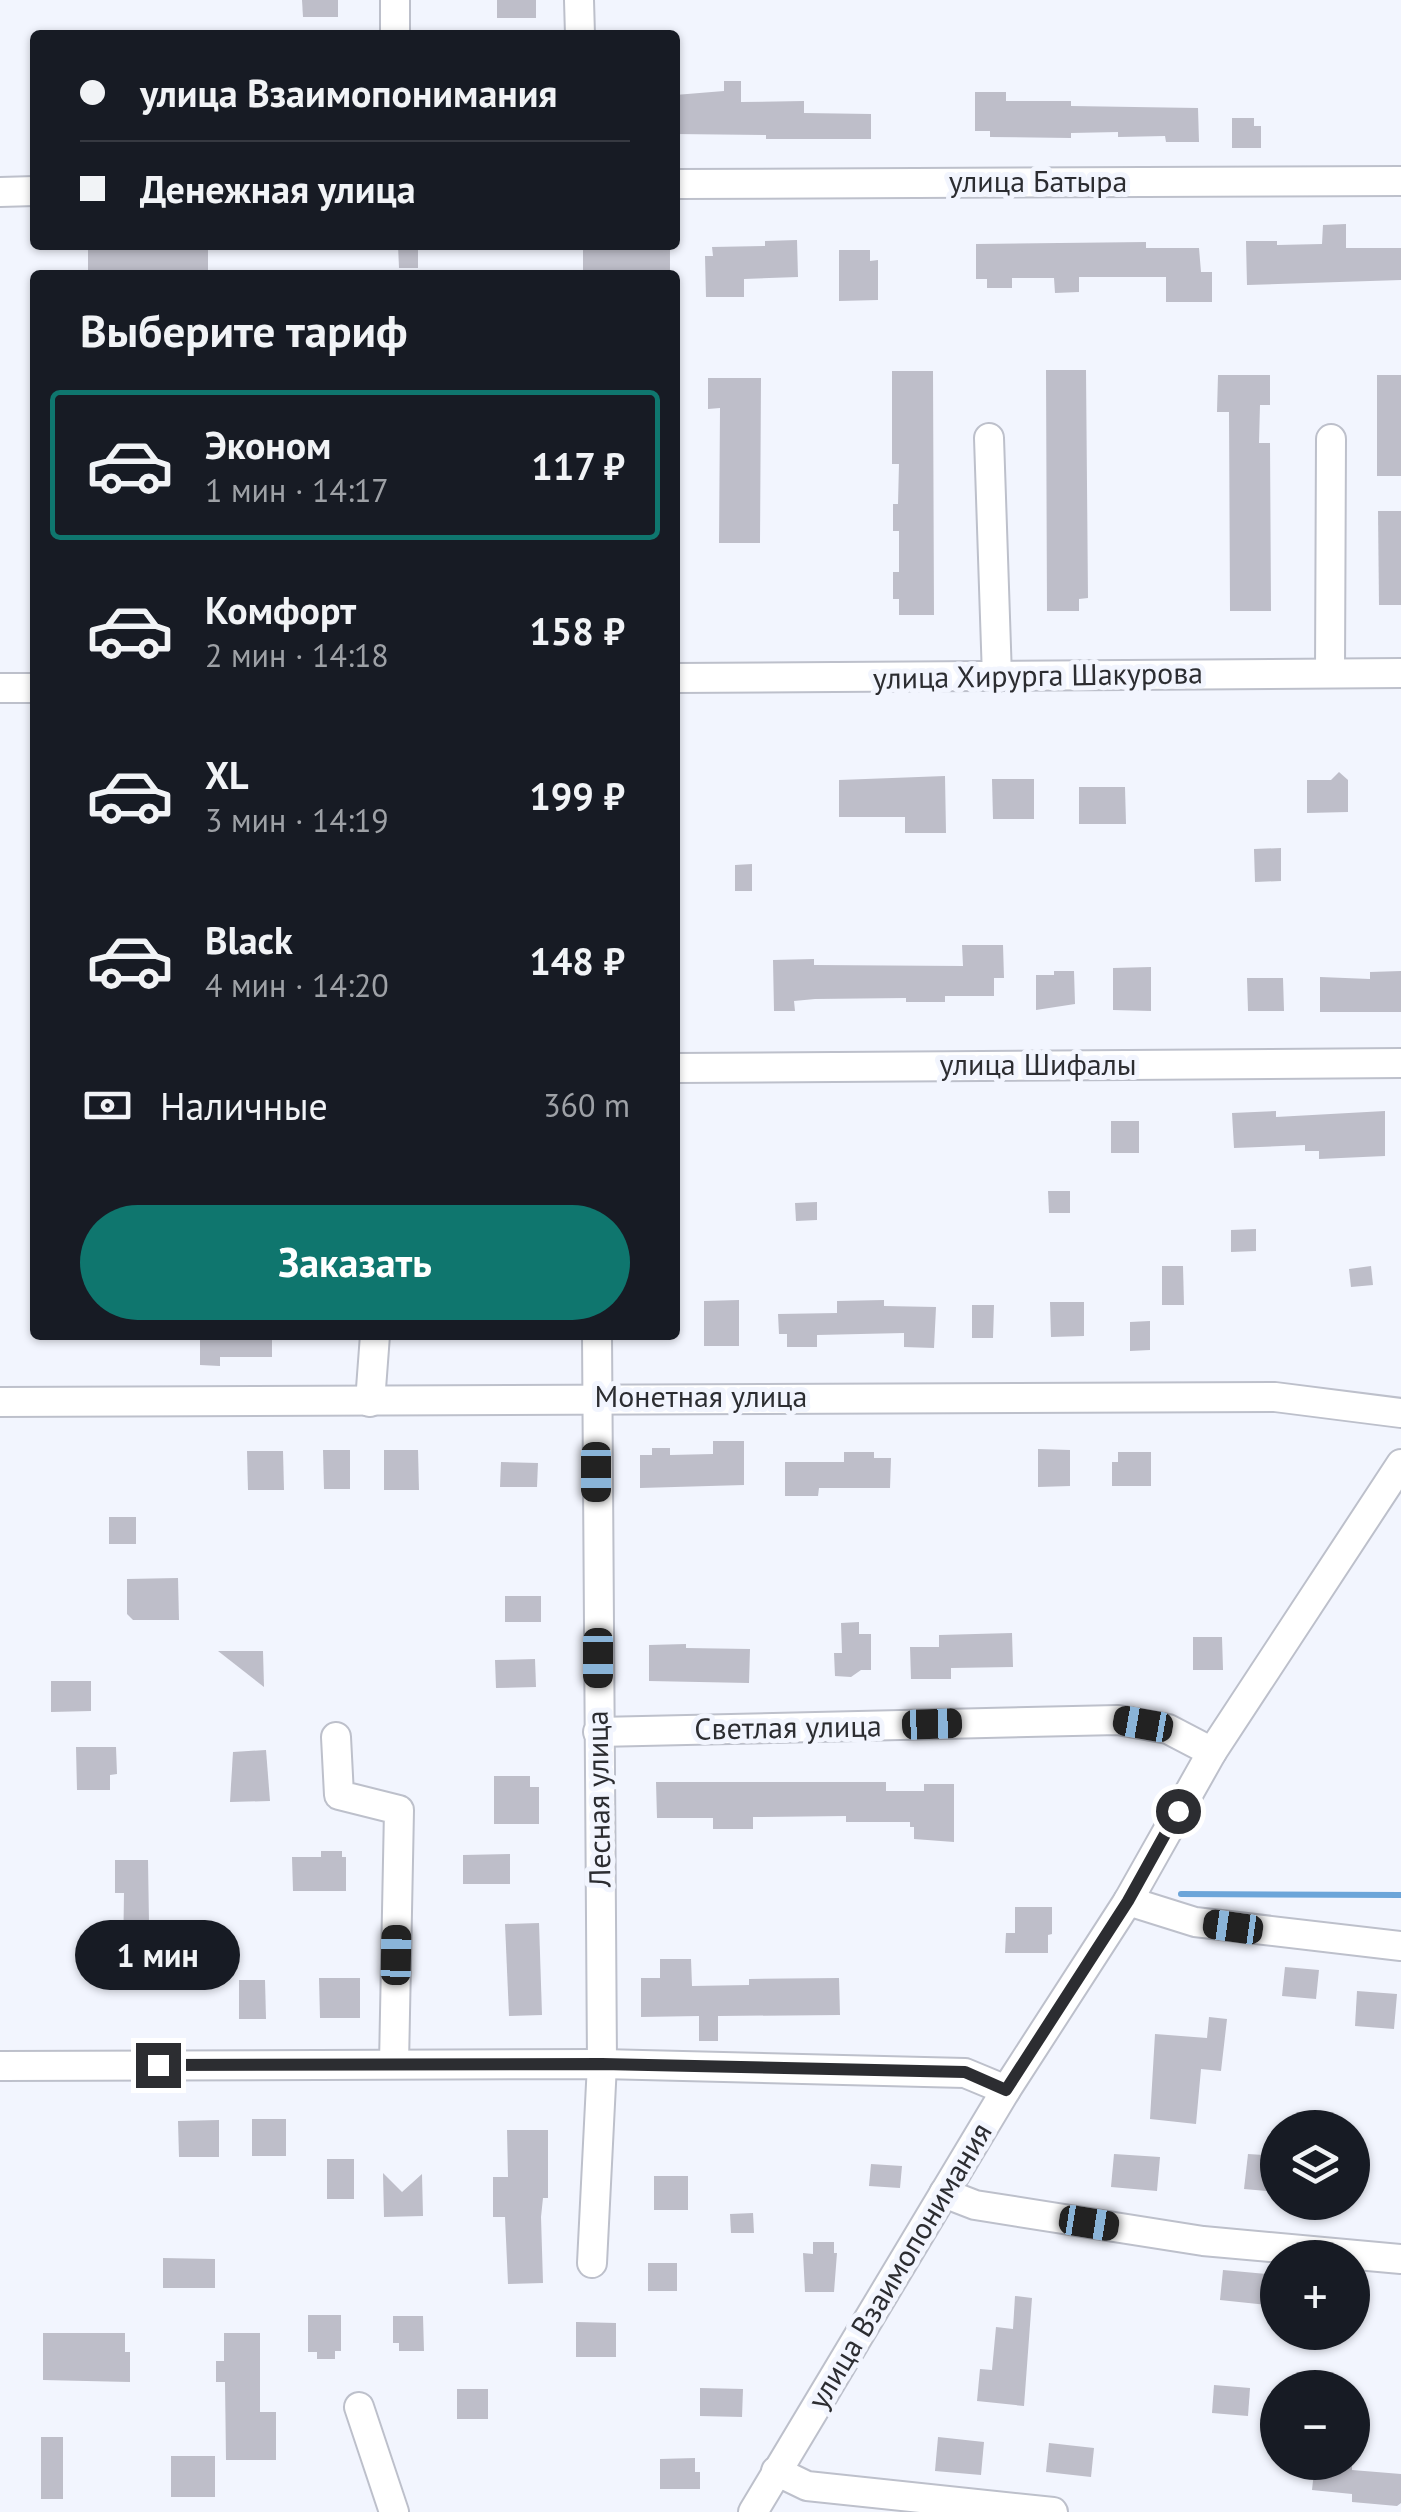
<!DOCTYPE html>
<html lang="ru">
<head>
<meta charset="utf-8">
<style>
  :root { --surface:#171b24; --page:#242831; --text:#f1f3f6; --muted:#9ea1a6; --line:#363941; --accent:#0f766e }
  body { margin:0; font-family:"PT Sans",sans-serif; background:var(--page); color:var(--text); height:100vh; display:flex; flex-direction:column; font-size:38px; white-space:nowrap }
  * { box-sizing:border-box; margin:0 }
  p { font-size:32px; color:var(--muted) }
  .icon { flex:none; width:55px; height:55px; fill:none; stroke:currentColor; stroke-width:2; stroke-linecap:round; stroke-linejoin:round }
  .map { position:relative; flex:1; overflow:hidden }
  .details { position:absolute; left:30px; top:270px; width:650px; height:1070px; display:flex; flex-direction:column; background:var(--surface); border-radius:10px; box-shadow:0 2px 8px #0004 }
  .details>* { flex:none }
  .top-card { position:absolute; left:30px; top:30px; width:650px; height:220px; border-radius:10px; box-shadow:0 2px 8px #0004; display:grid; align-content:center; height:220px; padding:0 50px; background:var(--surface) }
  .controls { position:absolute; left:1260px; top:2110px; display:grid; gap:20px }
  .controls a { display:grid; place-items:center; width:110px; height:110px; border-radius:50%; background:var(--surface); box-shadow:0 2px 8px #0004; font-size:50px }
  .end { position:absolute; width:45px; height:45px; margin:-22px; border:12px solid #2c2d31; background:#fff; box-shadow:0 0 0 5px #fff }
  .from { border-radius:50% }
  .bubble { position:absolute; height:70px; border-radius:35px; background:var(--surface); box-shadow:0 2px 8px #0004; font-size:32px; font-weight:700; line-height:70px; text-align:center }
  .car { position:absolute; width:30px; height:60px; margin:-30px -15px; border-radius:12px; box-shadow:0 0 8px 2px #0007; background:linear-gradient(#222 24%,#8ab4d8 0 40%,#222 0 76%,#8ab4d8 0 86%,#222 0) }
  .top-card b { display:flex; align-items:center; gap:35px; height:95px; font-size:38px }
  .top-card b+b { border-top:2px solid var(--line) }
  .top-card i { width:25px; height:25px; background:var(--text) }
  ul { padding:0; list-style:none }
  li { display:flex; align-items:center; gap:30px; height:150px; margin:0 20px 15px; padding:0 30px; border:5px solid transparent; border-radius:10px }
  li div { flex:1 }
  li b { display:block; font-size:38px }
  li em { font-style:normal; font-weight:700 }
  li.active { border-color:var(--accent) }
  li>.icon { width:90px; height:90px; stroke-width:1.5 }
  h2 { padding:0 50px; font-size:45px; line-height:120px }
  .pay { display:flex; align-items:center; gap:25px; height:110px; padding:0 50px; font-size:38px }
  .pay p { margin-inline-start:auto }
  .action { display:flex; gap:20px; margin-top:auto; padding:20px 50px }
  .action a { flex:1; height:115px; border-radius:60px; background:var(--accent); color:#fff; font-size:40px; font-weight:700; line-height:115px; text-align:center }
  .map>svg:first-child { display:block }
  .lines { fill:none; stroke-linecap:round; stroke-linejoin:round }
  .stream { stroke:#6ca5d9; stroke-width:6 }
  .building { fill:#bebec9 }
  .minor-casing { stroke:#bdc0cb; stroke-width:32 }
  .minor { stroke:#fff; stroke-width:28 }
  .route { stroke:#2c2d31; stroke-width:12 }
  .labels { text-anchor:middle; stroke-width:10; stroke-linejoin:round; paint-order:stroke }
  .street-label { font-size:30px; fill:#2c2d31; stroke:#f2f5fe }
</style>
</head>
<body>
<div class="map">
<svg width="1401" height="2512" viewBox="0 0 1401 2512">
  <rect width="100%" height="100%" fill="#f2f5fe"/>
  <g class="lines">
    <polyline class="stream" points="1181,1894 1401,1895"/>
  </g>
  <g class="building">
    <polygon points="302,0 338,0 338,17 303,17"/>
    <rect x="497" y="0" width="39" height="18"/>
    <polygon points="724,81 741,81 741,102 804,101 804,113 871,114 871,139 766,139 766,135 675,134 675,95 724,91"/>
    <polygon points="975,92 1006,92 1006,101 1071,101 1071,106 1198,108 1199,142 1166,142 1165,136 1118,137 1118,132 1071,133 1071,138 990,137 990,131 975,131"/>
    <polygon points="1232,118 1254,118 1254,126 1261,126 1261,148 1232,148"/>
    <polygon points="1346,224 1346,248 1401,248 1401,280 1247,285 1246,241 1277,241 1277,245 1322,244 1323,225"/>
    <polygon points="797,240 798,277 744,279 744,297 706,297 705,256 713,256 712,247 765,246 765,241"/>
    <polygon points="1146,242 1146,248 1199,248 1201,272 1212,272 1212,302 1166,302 1166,277 1079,277 1079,292 1055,293 1054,278 1012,278 1012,288 987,288 987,279 976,279 976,244"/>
    <polygon points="88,245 208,247 208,275 88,274"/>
    <polygon points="398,245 418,245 418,268 399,268"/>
    <polygon points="583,246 670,247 670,275 583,275"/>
    <polygon points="839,250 870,250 870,261 878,260 878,300 839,301"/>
    <polygon points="1046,370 1086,370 1088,598 1079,599 1079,611 1047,611"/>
    <polygon points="892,371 933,371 934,615 899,615 899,599 893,599 893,572 899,572 899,531 893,531 893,504 898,504 899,464 892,464"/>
    <polygon points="1218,375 1270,375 1270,405 1260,405 1259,443 1270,443 1271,611 1230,611 1229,412 1217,412"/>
    <rect x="1377" y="375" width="24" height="101"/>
    <polygon points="708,378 761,378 760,543 719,543 720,408 708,409"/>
    <polygon points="1378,511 1401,511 1401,605 1379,605"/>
    <polygon points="1339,772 1348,780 1348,812 1307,813 1307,780 1331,780"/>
    <polygon points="945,776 946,833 905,833 905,817 839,817 839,780"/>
    <polygon points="992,779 1034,779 1034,819 993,819"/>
    <polygon points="1079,787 1125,787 1126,824 1079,824"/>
    <polygon points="1281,848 1281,881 1255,882 1254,849"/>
    <polygon points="752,864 752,891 735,891 735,865"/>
    <polygon points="962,945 1003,945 1004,978 994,978 994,996 945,996 945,1002 906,1002 906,998 815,999 794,1001 795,1011 774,1011 773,960 814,959 814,965 963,966"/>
    <polygon points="1151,967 1151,1011 1113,1010 1113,968"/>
    <polygon points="1054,971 1074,971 1075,1004 1036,1010 1036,975 1054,975"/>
    <polygon points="1401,971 1401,1012 1320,1012 1320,977 1370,979 1370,972"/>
    <polygon points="1247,978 1283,978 1284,1011 1248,1011"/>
    <polygon points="1276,1111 1276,1117 1385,1111 1385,1156 1319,1159 1319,1151 1305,1151 1305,1145 1234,1148 1232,1113"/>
    <rect x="1111" y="1121" width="28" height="32"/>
    <polygon points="1048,1191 1070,1191 1070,1213 1049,1213"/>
    <polygon points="817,1202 817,1220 796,1221 795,1203"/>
    <polygon points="1256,1229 1256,1251 1231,1252 1231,1230"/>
    <polygon points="1162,1266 1183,1266 1184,1305 1162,1305"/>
    <polygon points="1371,1266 1373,1285 1351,1287 1349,1269"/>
    <polygon points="739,1300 739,1346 704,1346 704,1301"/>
    <polygon points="884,1300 884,1306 936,1307 934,1348 904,1347 904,1333 817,1335 817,1347 787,1347 787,1334 779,1334 778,1314 837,1313 837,1301"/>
    <polygon points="1050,1302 1084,1302 1084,1336 1051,1337"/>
    <polygon points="972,1305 994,1305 993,1338 972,1338"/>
    <polygon points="1150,1321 1150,1350 1130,1351 1130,1322"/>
    <polygon points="200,1335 272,1335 272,1357 220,1357 220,1366 200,1365"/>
    <polygon points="713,1441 744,1441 744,1485 640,1488 640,1455 652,1455 652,1448 670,1448 670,1455 713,1454"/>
    <polygon points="1038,1449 1070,1450 1070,1486 1038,1487"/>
    <polygon points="323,1450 350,1450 350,1489 324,1489"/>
    <polygon points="384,1450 418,1450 419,1490 384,1490"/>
    <polygon points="247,1451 283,1451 284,1490 248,1490"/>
    <polygon points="844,1452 874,1452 874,1458 891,1458 890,1488 819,1488 818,1496 785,1496 785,1462 844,1462"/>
    <polygon points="1118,1452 1151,1452 1151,1486 1112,1486 1112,1462 1118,1462"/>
    <polygon points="501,1462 538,1463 537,1487 500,1487"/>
    <rect x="109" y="1517" width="27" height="27"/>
    <polygon points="178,1578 179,1620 133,1620 127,1614 127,1579"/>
    <rect x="505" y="1596" width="36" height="26"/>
    <polygon points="859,1622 859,1634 871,1634 871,1670 861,1670 851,1677 835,1676 834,1653 842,1653 841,1623"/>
    <polygon points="1012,1633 1013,1667 951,1668 951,1679 911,1679 910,1647 939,1647 939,1635"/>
    <polygon points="1193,1637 1222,1637 1223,1670 1193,1670"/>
    <polygon points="686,1644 686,1648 750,1649 749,1683 649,1681 649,1645"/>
    <polygon points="218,1651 263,1651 264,1687"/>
    <polygon points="535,1659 536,1687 496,1688 495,1660"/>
    <polygon points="51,1681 91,1681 91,1711 51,1712"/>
    <polygon points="76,1747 116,1747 117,1774 110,1775 110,1790 77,1790"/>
    <polygon points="266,1750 270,1801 230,1802 233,1752"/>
    <polygon points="494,1776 530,1776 530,1787 539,1787 539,1824 494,1824"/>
    <polygon points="656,1782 886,1782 886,1791 924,1791 924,1784 954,1784 954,1842 914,1839 914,1827 910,1827 910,1822 846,1822 846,1816 753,1817 753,1829 713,1829 713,1818 657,1818"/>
    <polygon points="321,1851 342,1851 342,1857 346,1857 346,1891 293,1891 292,1857 321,1857"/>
    <polygon points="510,1854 510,1884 463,1884 463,1855"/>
    <polygon points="115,1860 148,1860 149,1923 158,1923 158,1960 123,1959 124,1893 115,1893"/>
    <polygon points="1015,1907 1052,1907 1052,1934 1048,1935 1048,1953 1005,1953 1006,1933 1015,1933"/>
    <polygon points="539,1923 542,2015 509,2016 505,1924"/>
    <polygon points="660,1959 691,1959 692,1986 749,1985 749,1979 839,1978 840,2015 718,2016 718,2041 699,2041 699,2016 641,2017 641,1978 660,1978"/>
    <polygon points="1285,1967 1319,1970 1316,1999 1282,1996"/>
    <polygon points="319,1978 360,1978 360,2018 320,2018"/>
    <polygon points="239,1980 265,1980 266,2019 239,2019"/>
    <polygon points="1357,1991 1397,1994 1394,2029 1355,2026"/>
    <polygon points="1209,2017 1227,2019 1221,2071 1201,2069 1196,2124 1150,2119 1155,2034 1207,2038"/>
    <rect x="252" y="2119" width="34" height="37"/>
    <polygon points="219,2120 219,2157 179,2157 178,2121"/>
    <polygon points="507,2130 548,2130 548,2198 543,2198 541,2217 543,2283 508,2284 505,2217 493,2217 493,2177 508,2177"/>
    <polygon points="1114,2154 1160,2157 1157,2191 1111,2187"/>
    <polygon points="1248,2154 1278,2156 1278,2192 1244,2189"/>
    <rect x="327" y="2159" width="27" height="40"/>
    <polygon points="871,2164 902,2166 900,2188 869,2186"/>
    <polygon points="383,2173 402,2192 422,2174 423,2216 384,2217"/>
    <rect x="654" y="2176" width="34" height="34"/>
    <polygon points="753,2213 754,2233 731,2233 730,2214"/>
    <polygon points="813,2242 834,2242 834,2253 837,2253 834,2292 805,2292 803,2253 813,2254"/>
    <polygon points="163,2258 215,2259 215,2288 163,2288"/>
    <rect x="648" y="2263" width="29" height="28"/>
    <polygon points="1223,2270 1278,2275 1278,2306 1220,2300"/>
    <polygon points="1015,2296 1032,2298 1024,2406 977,2401 980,2369 992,2370 996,2327 1013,2329"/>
    <polygon points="308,2315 341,2315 341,2351 335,2351 335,2359 317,2359 317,2352 308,2352"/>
    <polygon points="393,2316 423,2316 424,2351 399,2351 399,2343 393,2343"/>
    <polygon points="576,2322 616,2323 616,2357 576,2357"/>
    <polygon points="43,2333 125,2333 125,2352 130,2352 130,2382 43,2380"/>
    <polygon points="224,2333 260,2333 260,2412 276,2412 276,2460 226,2460 225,2382 216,2382 216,2361 224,2361"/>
    <polygon points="1214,2385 1250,2388 1248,2416 1212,2413"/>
    <polygon points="700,2388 743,2389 742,2417 700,2416"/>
    <rect x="457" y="2389" width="31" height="30"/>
    <rect x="41" y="2437" width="22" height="62"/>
    <polygon points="938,2437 984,2442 981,2475 935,2471"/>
    <polygon points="1049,2443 1094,2448 1091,2477 1046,2472"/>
    <rect x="171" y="2456" width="44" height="41"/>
    <polygon points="695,2458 695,2472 700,2472 700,2489 660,2489 660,2459"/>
    <polygon points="1315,2462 1352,2462 1352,2470 1401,2474 1401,2503 1397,2506 1352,2502 1352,2494 1312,2490"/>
  </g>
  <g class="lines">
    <g class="minor-casing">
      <g id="minor">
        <polyline points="579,0 580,35"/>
        <polyline points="395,35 395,0"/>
        <polyline points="675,184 1401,181"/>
        <polyline points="0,192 35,191"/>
        <polyline points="989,438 997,677"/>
        <polyline points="1330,673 1331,439"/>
        <polyline points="675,678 1401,673"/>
        <polyline points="0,688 35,688"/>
        <polyline points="675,1068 1401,1063"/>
        <polyline points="0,1402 1275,1397 1401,1413"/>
        <polyline points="370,1402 375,1335"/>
        <polyline points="598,1732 1118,1720 1168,1729 1212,1752"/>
        <polyline points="336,1737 339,1795 399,1810 394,2064"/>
        <polyline points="1128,1901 1195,1922 1401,1946"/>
        <polyline points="0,2066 602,2064 965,2073 1006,2090"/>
        <polyline points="944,2193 975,2205 1203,2241 1401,2259"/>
        <polyline points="592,2263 602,2064 597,1335"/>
        <polyline points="359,2407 394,2512"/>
        <polyline points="776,2471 807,2486 1053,2512"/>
        <polyline points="753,2512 1006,2090 1128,1901 1212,1752 1401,1464"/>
      </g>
    </g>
    <use href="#minor" class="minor"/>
  </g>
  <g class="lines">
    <polyline class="route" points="158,2065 602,2064 965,2072 1006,2090 1128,1901 1178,1811"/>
  </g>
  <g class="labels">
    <g class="street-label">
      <text x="1038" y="192">улица Батыра</text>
      <text transform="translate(1038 676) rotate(-1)" y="10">улица Хирурга Шакурова</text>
      <text x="1038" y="1075">улица Шифалы</text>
      <text x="701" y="1407">Монетная улица</text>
      <text transform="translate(788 1728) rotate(-1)" y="10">Светлая улица</text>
      <text transform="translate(599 1799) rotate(-91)" y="10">Лесная улица</text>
      <text transform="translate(900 2266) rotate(-59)" y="10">улица Взаимопонимания</text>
    </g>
  </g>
</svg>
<div class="controls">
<a><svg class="icon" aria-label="layers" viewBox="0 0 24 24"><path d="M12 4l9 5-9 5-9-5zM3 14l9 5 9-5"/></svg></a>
<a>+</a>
<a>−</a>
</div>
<i class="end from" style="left:1178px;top:1811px"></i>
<i class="end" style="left:158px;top:2065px"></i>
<div class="bubble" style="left:75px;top:1920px;width:165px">1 мин</div>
<i class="car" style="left:596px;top:1472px;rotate:180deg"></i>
<i class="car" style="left:598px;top:1658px;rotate:180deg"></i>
<i class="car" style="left:932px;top:1724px;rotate:88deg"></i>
<i class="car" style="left:1143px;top:1724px;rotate:280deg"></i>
<i class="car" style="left:1233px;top:1927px;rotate:278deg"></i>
<i class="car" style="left:396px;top:1955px;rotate:1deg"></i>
<i class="car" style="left:1089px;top:2223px;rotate:99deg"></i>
<div class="top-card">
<b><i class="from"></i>улица Взаимопонимания</b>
<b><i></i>Денежная улица</b>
</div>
<section class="details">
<h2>Выберите тариф</h2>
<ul>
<li class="active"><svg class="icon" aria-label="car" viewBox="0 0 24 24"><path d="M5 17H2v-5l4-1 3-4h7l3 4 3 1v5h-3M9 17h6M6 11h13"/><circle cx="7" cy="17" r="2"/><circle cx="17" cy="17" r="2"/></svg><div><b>Эконом</b><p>1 мин · 14:17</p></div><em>117 ₽</em></li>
<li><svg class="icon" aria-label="car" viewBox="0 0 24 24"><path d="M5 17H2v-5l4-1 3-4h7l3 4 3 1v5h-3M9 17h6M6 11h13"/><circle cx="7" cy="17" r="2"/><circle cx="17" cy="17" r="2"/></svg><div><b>Комфорт</b><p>2 мин · 14:18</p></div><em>158 ₽</em></li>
<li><svg class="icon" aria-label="car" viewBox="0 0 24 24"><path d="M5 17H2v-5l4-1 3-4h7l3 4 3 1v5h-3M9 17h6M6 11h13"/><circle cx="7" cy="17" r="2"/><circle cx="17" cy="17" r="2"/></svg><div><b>XL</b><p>3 мин · 14:19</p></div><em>199 ₽</em></li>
<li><svg class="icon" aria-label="car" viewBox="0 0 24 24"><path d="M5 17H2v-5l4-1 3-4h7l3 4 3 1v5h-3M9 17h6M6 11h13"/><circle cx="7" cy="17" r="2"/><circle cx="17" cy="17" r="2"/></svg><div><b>Black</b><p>4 мин · 14:20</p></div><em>148 ₽</em></li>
</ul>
<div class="pay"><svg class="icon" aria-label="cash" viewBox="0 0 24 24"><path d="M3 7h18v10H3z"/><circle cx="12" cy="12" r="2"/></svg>Наличные<p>360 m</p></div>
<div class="action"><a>Заказать</a></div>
</section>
</div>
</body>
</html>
